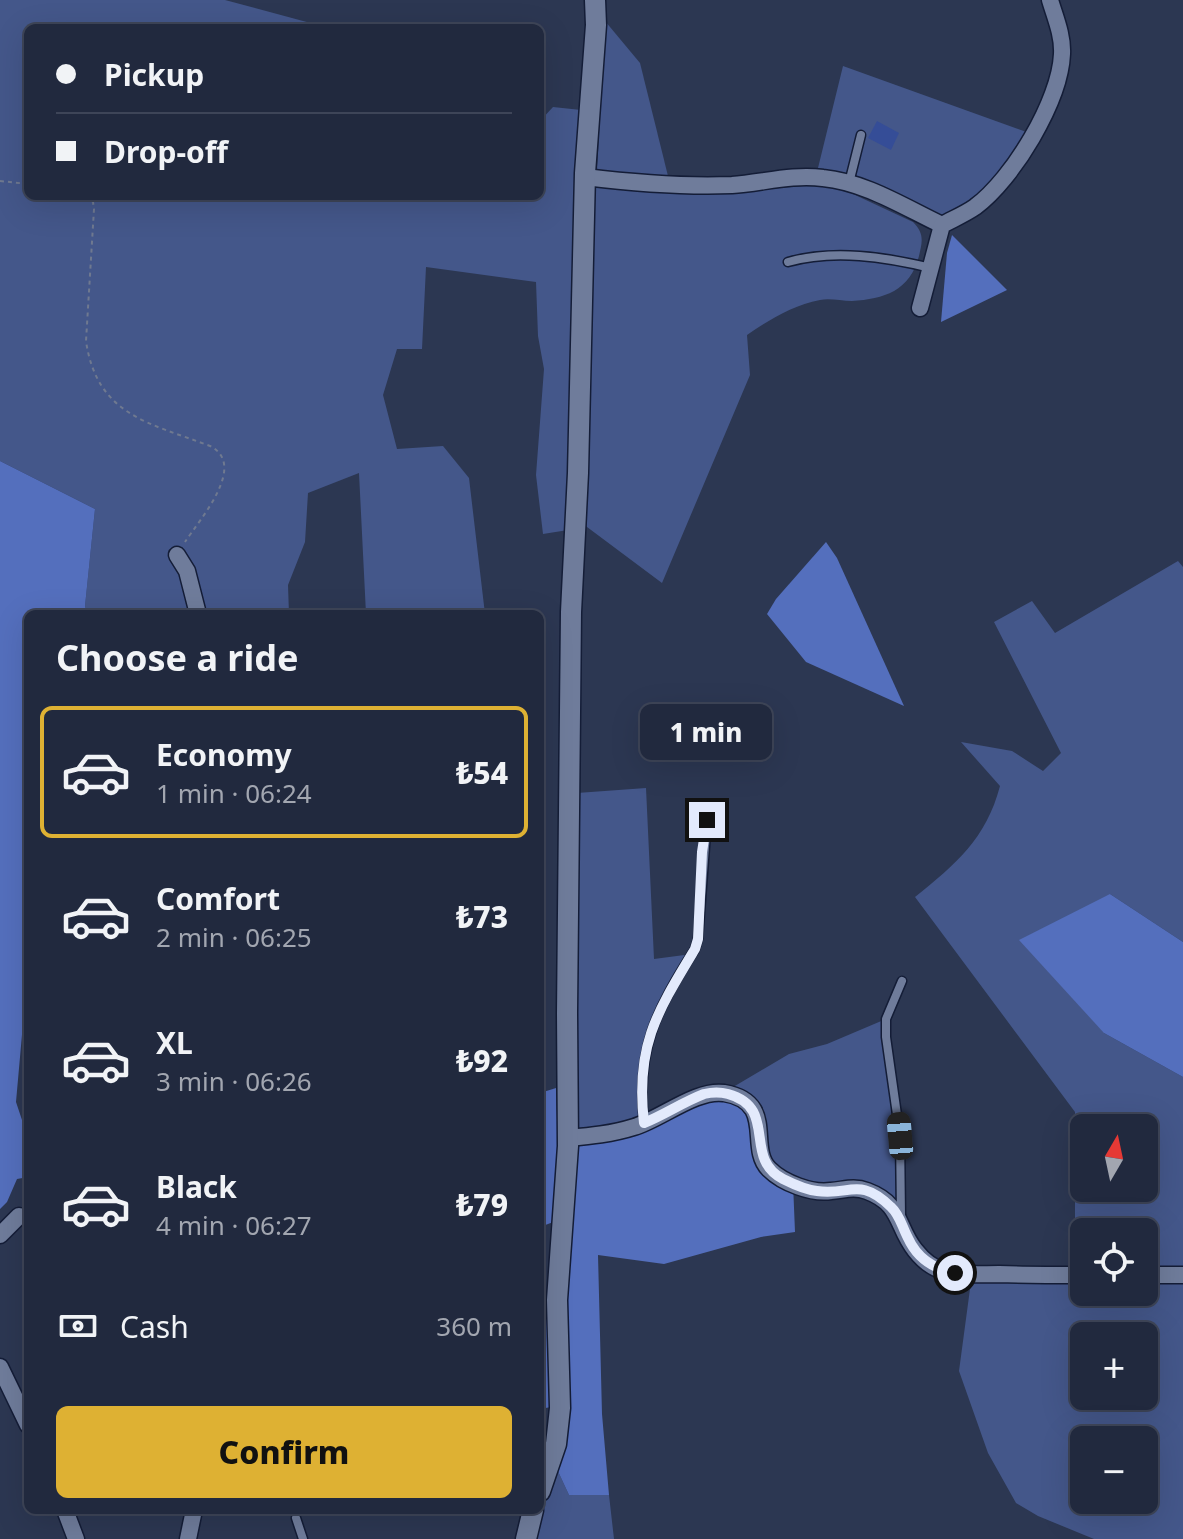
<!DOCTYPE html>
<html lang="en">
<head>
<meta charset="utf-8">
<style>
  :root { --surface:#21293e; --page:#2d3549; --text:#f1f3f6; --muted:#a2a6b0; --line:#3e4558; --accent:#deb133 }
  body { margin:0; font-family:"Noto Sans",sans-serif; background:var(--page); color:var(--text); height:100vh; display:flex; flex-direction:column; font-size:30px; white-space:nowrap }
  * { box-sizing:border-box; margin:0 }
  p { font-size:26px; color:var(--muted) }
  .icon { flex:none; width:44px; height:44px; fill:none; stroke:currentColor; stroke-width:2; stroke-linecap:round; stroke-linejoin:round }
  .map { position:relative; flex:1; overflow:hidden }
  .sheet { position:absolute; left:24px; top:610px; width:520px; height:904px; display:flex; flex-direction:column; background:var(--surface); border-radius:12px; box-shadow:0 8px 32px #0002,0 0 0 2px var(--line) }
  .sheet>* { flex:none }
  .hud { position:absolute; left:24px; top:24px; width:520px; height:176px; border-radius:12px; box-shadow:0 8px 32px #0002,0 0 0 2px var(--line); display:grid; align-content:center; height:176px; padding:0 32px; background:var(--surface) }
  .needle { width:52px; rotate:9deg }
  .controls { position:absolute; left:1070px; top:1114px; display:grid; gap:16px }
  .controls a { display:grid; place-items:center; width:88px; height:88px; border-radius:12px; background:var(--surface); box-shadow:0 8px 32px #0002,0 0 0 2px var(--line); font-size:40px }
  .end { position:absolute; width:36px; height:36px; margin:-18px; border:10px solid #e3eafc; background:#111; box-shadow:0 0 0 4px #111 }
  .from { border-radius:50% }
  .bubble { position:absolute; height:56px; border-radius:12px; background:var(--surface); box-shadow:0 8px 32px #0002,0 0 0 2px var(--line); font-size:26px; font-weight:800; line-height:56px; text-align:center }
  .car { position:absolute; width:24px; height:48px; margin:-24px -12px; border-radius:10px; box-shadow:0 0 6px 2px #0007; background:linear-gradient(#222 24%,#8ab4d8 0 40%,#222 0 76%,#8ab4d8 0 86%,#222 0) }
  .hud b { display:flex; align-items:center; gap:28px; height:76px; font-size:30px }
  .hud b+b { border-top:2px solid var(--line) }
  .hud i { width:20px; height:20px; background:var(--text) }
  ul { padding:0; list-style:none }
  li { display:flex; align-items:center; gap:24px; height:132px; margin:0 16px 12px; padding:0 16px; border:4px solid transparent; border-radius:12px }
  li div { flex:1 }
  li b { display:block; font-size:30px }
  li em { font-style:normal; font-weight:800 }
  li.active { border-color:var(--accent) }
  li>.icon { width:72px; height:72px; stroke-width:1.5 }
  h2 { padding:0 32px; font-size:36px; line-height:96px }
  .pay { display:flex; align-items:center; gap:20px; height:88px; padding:0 32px; font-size:30px }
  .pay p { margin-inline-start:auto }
  .cta { display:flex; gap:16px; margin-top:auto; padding:16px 32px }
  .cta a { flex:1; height:92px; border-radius:12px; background:var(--accent); color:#111; font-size:32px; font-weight:800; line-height:92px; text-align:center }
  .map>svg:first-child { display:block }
  .green { fill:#44578a; fill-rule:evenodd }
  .forest { fill:#546fbd }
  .building { fill:#354d97 }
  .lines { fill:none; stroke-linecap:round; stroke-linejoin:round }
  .lane-casing { stroke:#141d37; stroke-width:11 }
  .street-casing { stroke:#141d37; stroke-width:19 }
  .secondary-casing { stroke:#141d37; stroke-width:23 }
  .path { stroke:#6f7990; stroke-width:2; stroke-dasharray:4 4; stroke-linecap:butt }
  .lane { stroke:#6f7c9b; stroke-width:8 }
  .street { stroke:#6f7c9b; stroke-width:16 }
  .secondary { stroke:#6f7c9b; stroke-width:20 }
  .route { stroke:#e3eafc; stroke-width:10 }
</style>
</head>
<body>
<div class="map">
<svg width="1183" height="1539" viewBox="0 0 1183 1539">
  <rect width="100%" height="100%" fill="#2c3752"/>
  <g class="green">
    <polygon points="0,0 225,0 329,28 28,28 28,196 540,196 540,121 553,107 581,110 568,530 543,534 536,475 544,369 538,336 536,282 426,267 422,349 397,349 383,395 397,449 443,446 469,478 485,614 366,614 359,473 308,493 305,542 288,585 289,614 87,614 85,606 95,509 0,461"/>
    <polygon points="605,21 640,63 668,176 597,171"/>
    <polygon points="843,66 1032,134 1021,154 951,220 843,173 818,168"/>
    <path d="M803 186 838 187 913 222C925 234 922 242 919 256 910 291 884 299 852 301 841 301 830 298 820 300 793 305 769 320 747 335L750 375 662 583 583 524 594 187 674 193 732 192Z"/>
    <path d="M1178 561 1183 567V942L1110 894 1104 1033 1183 1077V1539H1094L1038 1516 1016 1503 988 1453 959 1371 972 1274H1075V1112L915 897C956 864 986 839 1000 786L961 742 1012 751 1043 771 1061 753 994 622 1032 601 1055 633ZM1084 1128H1144V1188H1084ZM1084 1232H1144V1292H1084ZM1084 1336H1144V1396H1084ZM1084 1440H1144V1500H1084Z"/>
    <polygon points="646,788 654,959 692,954 647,1042 644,1123 577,1137 577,793"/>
    <polygon points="886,1019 897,1101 898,1215 850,1188 782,1178 723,1093 789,1054 827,1044"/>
    <polygon points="556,1467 569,1495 609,1495 614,1539 534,1539 537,1520"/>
  </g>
  <g class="forest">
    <polygon points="952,235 1007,290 941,322 947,253"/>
    <polygon points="0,461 95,509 85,606 87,614 28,614 28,996 25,1001 16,1102 28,1138 28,1177 17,1179 7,1202 0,1209"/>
    <polygon points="826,542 837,558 904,706 806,662 767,614 776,599"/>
    <polygon points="1110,894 1183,942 1183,1077 1104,1033 1019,940"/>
    <polygon points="556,1088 558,1149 556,1221 540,1227 540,1093"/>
    <polygon points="704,1095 743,1100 761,1150 793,1183 795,1232 761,1237 664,1264 598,1255 602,1414 609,1495 569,1495 556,1467 577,1137 597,1135"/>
    <polygon points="540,1279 548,1310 551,1407 540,1409"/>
  </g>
  <polygon class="building" points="877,121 899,133 891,150 868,138"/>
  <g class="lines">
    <g class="lane-casing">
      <g id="lane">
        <polyline points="849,183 861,135"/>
        <path d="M788 262C834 249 885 257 931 268"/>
        <path d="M644 1123C636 1048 656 1011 695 949L698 939 707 820"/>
        <polyline points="901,1216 900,1136 886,1037 886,1019 902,981"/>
        <polyline points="296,1518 303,1539"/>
      </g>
    </g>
    <g class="street-casing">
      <g id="street">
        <path d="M585 177C634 183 682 187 732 185 762 183 792 174 823 178 865 182 904 207 942 225"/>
        <path d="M920 308 942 225C953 219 965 214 975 207 1013 179 1060 101 1062 54 1063 35 1055 17 1050 0"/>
        <polyline points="177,555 187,571 198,614"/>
        <path d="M568 1138C590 1136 612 1134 634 1127 661 1119 696 1089 724 1093 777 1102 747 1147 769 1169 783 1183 812 1194 831 1191 844 1190 854 1186 867 1191 902 1204 896 1226 915 1250 922 1259 932 1268 944 1271 961 1276 981 1274 999 1274 1027 1275 1056 1275 1084 1275"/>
        <polyline points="0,1235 19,1216"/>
        <polyline points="1144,1275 1183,1275"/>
        <polyline points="0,1367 28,1425"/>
        <polyline points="65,1510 76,1539"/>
        <polyline points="188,1539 194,1510"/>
      </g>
    </g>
    <g class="secondary-casing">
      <g id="secondary">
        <polyline points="540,1491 556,1444 560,1408 557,1300 568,1146 567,1013 571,612 578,473 585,173 596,25 595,0"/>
        <polyline points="526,1539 533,1510"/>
      </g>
    </g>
    <g class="path">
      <polyline points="0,181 28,184"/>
      <path d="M86 196 93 202 94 209 86 341C97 416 150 423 210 446 248 465 200 519 185 542"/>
    </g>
    <use href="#lane" class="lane"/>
    <use href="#street" class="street"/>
    <use href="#secondary" class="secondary"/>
  </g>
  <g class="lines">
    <path class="route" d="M707 820 702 852 698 939 695 949C657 1012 635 1046 644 1123 664 1115 683 1102 704 1094 712 1092 721 1092 728 1094 779 1108 742 1158 783 1179 793 1184 806 1190 817 1191 850 1196 859 1176 891 1207 900 1215 902 1227 908 1238 917 1258 934 1269 955 1273"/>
  </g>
</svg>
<div class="controls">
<a><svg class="needle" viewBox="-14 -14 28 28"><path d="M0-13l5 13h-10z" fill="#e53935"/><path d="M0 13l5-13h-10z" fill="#a2a6b0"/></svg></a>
<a><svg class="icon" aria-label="locate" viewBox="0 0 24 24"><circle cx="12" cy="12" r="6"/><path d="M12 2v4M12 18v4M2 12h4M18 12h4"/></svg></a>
<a>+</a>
<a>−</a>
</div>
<i class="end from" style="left:955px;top:1273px"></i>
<i class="end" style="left:707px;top:820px"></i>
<div class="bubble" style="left:640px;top:704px;width:132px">1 min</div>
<i class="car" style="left:900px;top:1136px;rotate:355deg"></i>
<div class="hud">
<b><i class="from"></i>Pickup</b>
<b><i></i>Drop-off</b>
</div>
<section class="sheet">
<h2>Choose a ride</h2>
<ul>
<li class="active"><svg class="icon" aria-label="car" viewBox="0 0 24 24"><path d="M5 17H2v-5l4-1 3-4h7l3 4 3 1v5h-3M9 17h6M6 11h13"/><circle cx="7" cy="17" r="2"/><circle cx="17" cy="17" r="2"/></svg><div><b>Economy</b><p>1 min · 06:24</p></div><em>₺54</em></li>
<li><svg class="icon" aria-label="car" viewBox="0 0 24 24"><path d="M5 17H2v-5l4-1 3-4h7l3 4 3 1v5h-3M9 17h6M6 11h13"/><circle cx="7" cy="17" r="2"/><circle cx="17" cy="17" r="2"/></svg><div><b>Comfort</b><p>2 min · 06:25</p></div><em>₺73</em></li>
<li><svg class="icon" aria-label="car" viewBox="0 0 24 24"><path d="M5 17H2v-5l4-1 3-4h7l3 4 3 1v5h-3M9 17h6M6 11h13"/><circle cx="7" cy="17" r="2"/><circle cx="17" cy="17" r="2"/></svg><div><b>XL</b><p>3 min · 06:26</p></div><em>₺92</em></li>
<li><svg class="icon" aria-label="car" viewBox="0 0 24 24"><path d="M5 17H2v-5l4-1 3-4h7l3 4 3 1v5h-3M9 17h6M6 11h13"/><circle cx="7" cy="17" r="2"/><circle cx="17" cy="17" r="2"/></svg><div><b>Black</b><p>4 min · 06:27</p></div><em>₺79</em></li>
</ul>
<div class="pay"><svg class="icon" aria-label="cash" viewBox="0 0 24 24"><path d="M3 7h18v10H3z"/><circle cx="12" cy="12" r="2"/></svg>Cash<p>360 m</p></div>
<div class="cta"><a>Confirm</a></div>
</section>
</div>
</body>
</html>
